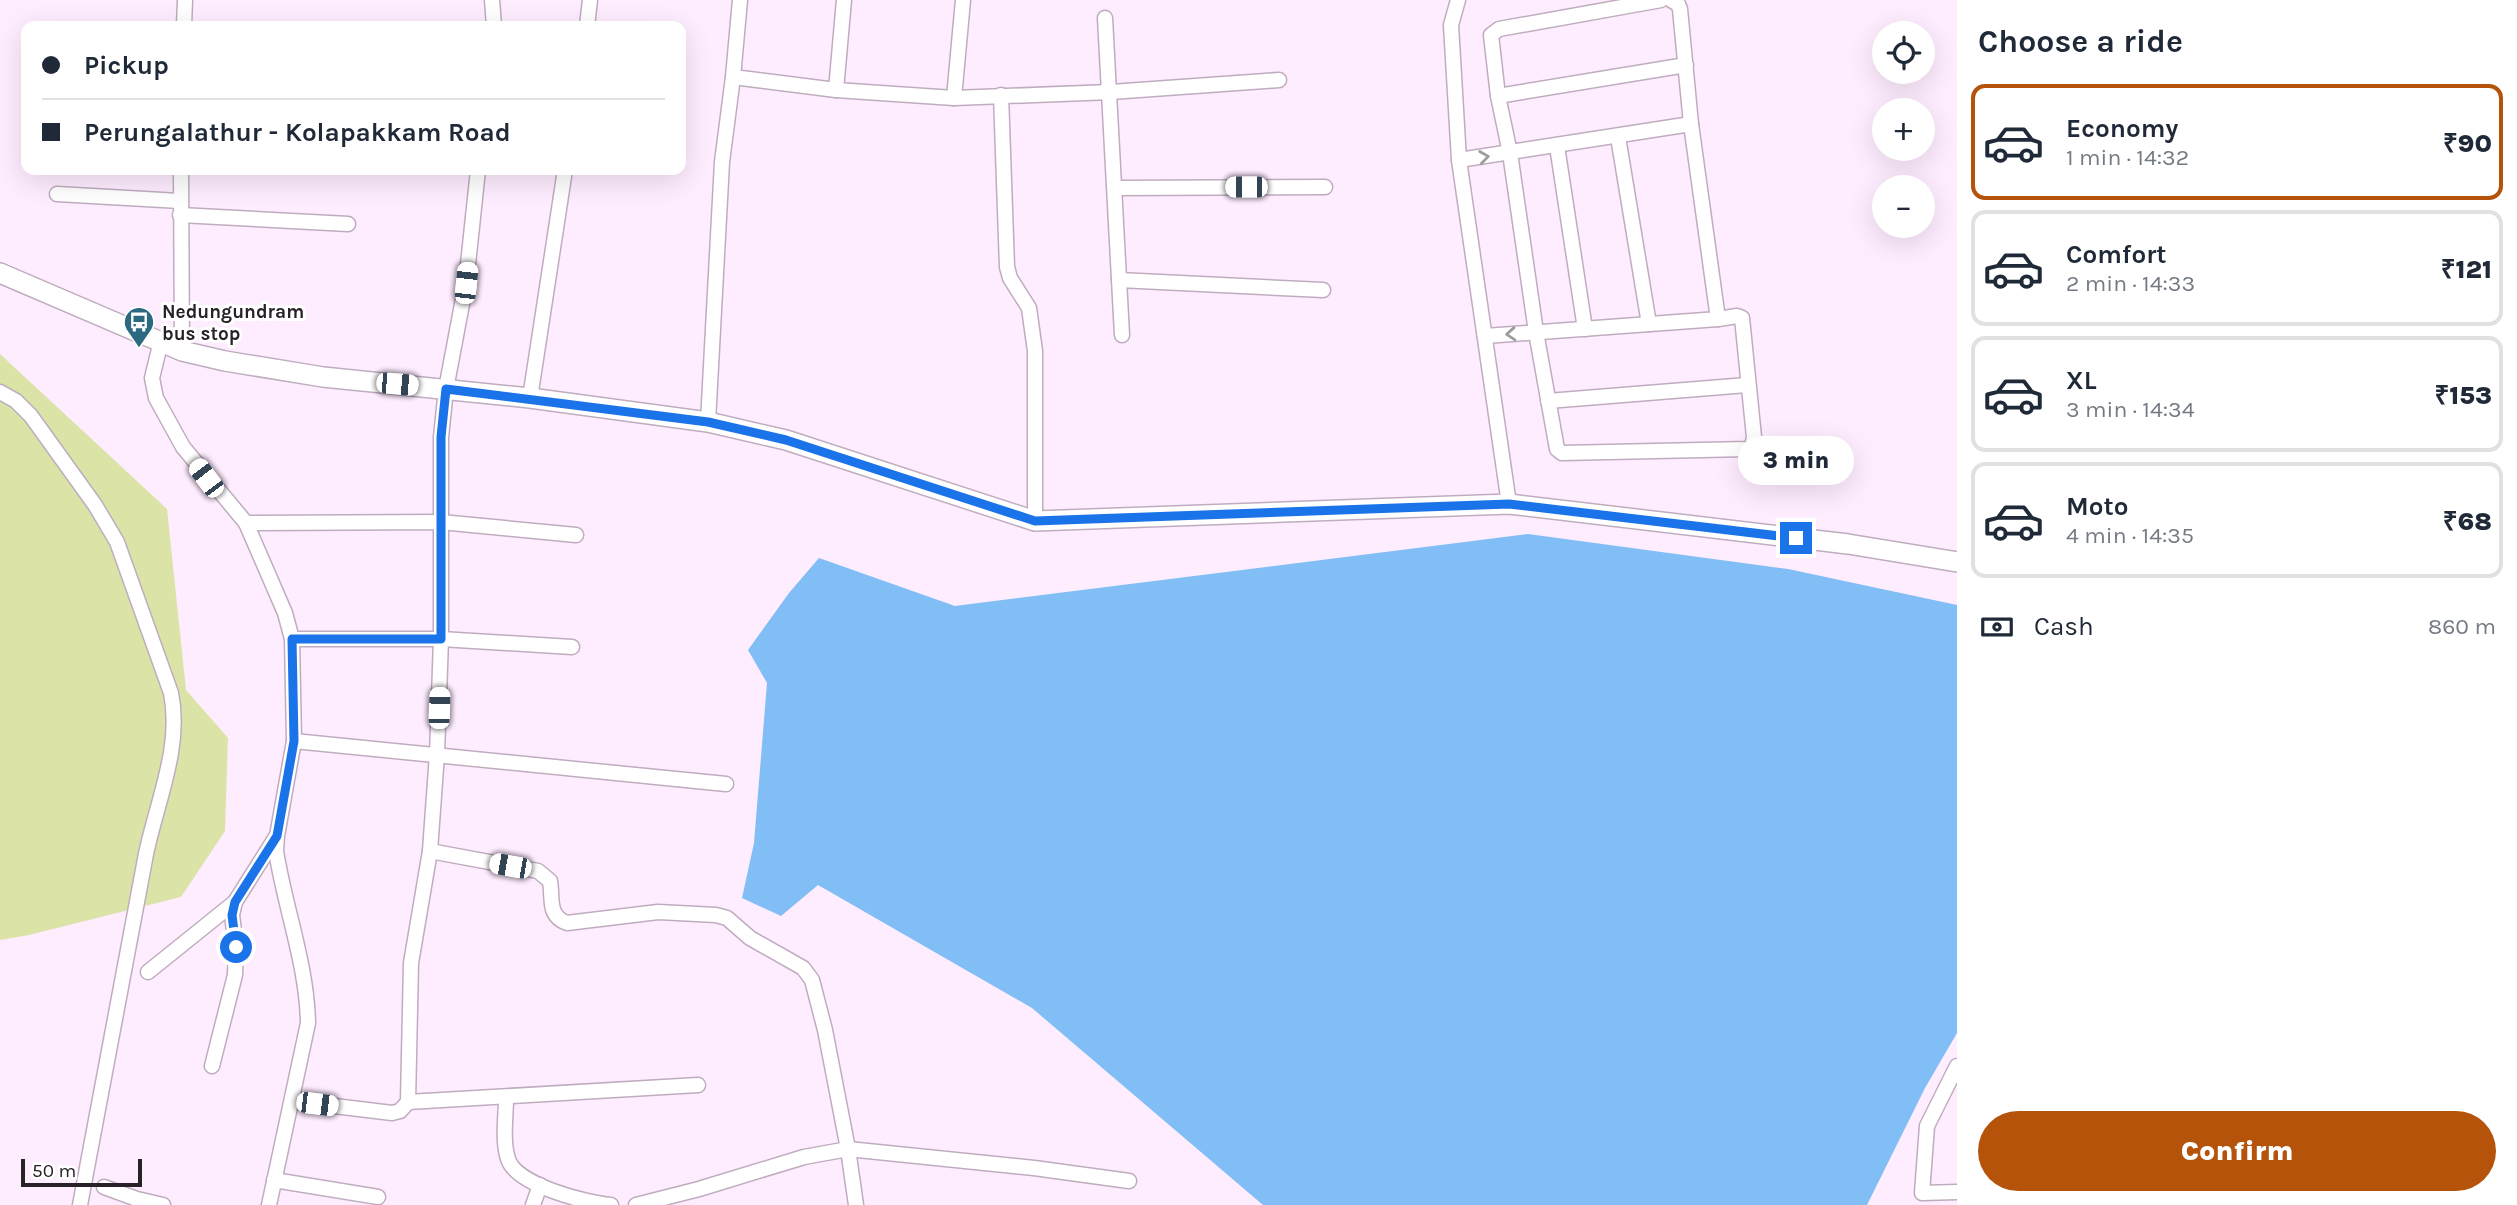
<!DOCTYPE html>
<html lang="en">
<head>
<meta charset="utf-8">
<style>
  :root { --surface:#fff; --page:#f2f2f3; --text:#1f2937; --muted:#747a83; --line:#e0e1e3; --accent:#b45309 }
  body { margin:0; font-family:Karla,sans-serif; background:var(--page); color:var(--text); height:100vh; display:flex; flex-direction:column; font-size:26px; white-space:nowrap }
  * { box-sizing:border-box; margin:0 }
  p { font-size:23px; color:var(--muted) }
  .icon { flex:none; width:38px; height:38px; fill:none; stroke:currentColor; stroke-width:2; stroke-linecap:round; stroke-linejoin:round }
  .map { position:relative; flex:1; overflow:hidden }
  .details { display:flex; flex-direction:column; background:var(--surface); width:560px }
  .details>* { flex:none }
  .hud { position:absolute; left:21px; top:21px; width:665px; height:154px; border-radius:14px; box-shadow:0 7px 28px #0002; display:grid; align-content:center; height:154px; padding:0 21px; background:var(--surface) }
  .tools { position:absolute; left:1872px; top:21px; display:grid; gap:14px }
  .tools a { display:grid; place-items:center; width:63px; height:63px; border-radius:50%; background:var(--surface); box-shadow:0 7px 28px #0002; font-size:35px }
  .scale { position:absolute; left:21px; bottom:18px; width:121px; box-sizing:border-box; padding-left:7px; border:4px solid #282128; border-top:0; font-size:19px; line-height:24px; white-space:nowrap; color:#282128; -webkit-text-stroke:5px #fff; paint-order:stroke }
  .end { position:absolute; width:32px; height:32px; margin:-16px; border:9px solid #1a73e8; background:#fff; box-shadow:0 0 0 4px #fff }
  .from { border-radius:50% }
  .bubble { position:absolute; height:49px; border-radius:24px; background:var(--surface); box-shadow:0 7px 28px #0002; font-size:23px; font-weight:800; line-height:49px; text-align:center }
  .car { position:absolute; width:21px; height:42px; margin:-21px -10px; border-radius:9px; box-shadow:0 0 5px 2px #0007; background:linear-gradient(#fff 24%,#345 0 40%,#fff 0 76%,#345 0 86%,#fff 0) }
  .hud b { display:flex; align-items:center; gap:24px; height:66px; font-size:26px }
  .hud b+b { border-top:2px solid var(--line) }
  .hud i { width:18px; height:18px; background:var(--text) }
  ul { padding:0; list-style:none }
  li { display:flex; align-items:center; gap:21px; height:116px; margin:0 14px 10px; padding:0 7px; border:4px solid var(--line); border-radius:14px }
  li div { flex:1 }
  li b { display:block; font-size:26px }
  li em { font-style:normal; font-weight:800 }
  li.selected { border-color:var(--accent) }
  li>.icon { width:63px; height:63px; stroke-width:1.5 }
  h2 { padding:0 21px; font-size:32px; line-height:84px }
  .pay { display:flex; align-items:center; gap:18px; height:77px; padding:0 21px; font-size:26px }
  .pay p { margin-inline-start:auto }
  .primary-button { display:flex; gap:14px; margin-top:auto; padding:14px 21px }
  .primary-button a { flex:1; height:80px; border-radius:42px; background:var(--accent); color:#fff; font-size:28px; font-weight:800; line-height:80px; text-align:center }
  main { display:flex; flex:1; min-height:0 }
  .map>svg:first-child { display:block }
  .green { fill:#dbe4a6 }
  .water { fill:#80bef5 }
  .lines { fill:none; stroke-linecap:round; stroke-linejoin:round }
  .street-casing { stroke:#bfadbf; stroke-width:17 }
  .secondary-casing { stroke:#bfadbf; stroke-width:22 }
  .street { stroke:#fff; stroke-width:14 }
  .secondary { stroke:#fff; stroke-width:19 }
  .oneway { stroke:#9e9b9e }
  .route { stroke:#1a73e8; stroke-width:9 }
  .labels { text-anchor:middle; stroke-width:6; stroke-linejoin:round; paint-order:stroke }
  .poi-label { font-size:19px; font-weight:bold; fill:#282128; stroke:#fff; text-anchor:start }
</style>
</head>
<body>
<main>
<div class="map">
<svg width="1957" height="1205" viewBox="0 0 1957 1205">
  <rect width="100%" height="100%" fill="#feecff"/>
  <polygon class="green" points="0,354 167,509 186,690 228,738 225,831 181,897 29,935 0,940"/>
  <polygon class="water" points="1528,534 1788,569 1957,605 1957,1033 1925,1088 1867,1205 1263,1205 1032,1008 818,885 781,916 742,898 754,843 767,683 748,650 789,593 819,558 955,606"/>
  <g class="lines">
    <g class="street-casing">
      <g id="street">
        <polyline points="492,0 494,26"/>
        <polyline points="1458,0 1451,25 1459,160 1509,504"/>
        <polyline points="1661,0 1499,29 1491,35 1498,96 1510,153 1536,332 1557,449 1562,453 1748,449 1752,447 1754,437 1742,318 1737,316 1718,319"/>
        <polyline points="1671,0 1678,4 1680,9 1691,124"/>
        <polyline points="1105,18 1122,335"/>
        <polyline points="184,26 185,0"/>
        <polyline points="587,26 590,0"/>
        <polyline points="733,77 836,90 954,98 1111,92 1279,80"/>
        <polyline points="836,90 844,0"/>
        <polyline points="1001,95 1007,267 1010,278 1029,308 1035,351 1035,521"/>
        <polyline points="1498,96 1686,65"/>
        <polyline points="954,98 963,0"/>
        <polyline points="1618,137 1649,324"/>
        <polyline points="1557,146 1585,329"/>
        <polyline points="1459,160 1691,124 1718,319 1485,336"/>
        <polyline points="181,170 182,351"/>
        <polyline points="1115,188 1325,187"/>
        <polyline points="57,194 180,201"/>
        <polyline points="180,215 348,224"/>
        <polyline points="1119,280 1323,290"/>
        <path d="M161 341 152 378 156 398 183 447 246 523 285 613 292 639 294 741 277 836 276 851C285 908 307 965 308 1023L269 1205"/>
        <path d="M0 392 16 401 31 416 95 505 117 542 171 693C182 747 157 801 146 854 124 971 102 1088 80 1205"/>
        <polyline points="530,398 565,170"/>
        <polyline points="1548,401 1747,385"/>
        <polyline points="708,422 722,162 733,77 740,0"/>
        <polyline points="246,523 441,522 576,535"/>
        <polyline points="292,639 441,639 572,647"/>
        <polyline points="294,741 726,784"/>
        <path d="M430 851 538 871 550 881C553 898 547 916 567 923L658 912 716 915 727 918 750 938 803 968 812 980 825 1030 848 1149 856 1205"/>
        <polyline points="148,972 235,902"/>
        <polyline points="212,1066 235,975 236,947 232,915 235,902 276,837"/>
        <polyline points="1957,1066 1927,1126 1922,1193 1957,1192"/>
        <path d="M506 1098C506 1117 502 1140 508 1159 516 1185 586 1203 611 1205"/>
        <polyline points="293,1101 392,1113 400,1111 408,1102 411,963 430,851 437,754 441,639 441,437 446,389 466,283 478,170"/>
        <polyline points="408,1102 698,1085"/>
        <polyline points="274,1180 378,1197"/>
        <polyline points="104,1187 137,1199 163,1205"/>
        <polyline points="533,1205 540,1185"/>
        <polyline points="636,1205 699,1189 804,1157 848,1149 1034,1168 1129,1181"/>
      </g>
    </g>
    <g class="secondary-casing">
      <polyline id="secondary" points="0,273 182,351 225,361 323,377 530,398 708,422 786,440 1035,521 1509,504 1848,544 1957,562"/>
    </g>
    <use href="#street" class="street"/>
    <use href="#secondary" class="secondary"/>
  </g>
  <defs><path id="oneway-chevron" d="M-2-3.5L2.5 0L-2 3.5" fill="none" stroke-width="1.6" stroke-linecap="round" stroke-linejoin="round" transform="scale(1.75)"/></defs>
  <g class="oneway">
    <use href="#oneway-chevron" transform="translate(1484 157) rotate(-8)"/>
    <use href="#oneway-chevron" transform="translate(1511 334) rotate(176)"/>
  </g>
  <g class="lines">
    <polyline class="route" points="236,947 232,915 235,902 277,836 294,741 292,639 441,639 441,437 446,389 708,422 786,440 1035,521 1509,504 1796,538"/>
  </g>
  <defs>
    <g id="bus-pin" transform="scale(1.575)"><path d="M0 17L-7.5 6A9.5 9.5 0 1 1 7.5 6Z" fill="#2a697f" stroke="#fff"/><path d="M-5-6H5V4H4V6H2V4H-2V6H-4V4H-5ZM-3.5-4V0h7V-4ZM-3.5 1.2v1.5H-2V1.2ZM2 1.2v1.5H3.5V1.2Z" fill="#fff"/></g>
  </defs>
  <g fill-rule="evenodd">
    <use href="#bus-pin" x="139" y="322"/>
  </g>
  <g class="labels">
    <g class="poi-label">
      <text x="162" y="318">Nedungundram<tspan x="162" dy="22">bus stop</tspan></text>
    </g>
  </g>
</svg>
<div class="tools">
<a><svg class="icon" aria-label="locate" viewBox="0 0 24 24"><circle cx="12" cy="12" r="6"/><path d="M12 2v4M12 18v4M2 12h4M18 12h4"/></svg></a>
<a>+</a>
<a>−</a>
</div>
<div class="scale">50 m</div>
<i class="end from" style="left:236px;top:947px"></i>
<i class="end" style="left:1796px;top:538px"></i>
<div class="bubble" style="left:1738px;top:436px;width:116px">3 min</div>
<i class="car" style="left:1246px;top:187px;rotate:270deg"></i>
<i class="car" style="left:466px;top:283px;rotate:6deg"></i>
<i class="car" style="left:397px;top:384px;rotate:95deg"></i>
<i class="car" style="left:206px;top:478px;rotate:323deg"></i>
<i class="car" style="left:439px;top:708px;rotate:2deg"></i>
<i class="car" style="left:510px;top:866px;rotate:280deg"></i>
<i class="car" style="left:317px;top:1104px;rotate:97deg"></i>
<div class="hud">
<b><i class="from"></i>Pickup</b>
<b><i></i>Perungalathur - Kolapakkam Road</b>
</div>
</div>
<section class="details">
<h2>Choose a ride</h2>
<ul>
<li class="selected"><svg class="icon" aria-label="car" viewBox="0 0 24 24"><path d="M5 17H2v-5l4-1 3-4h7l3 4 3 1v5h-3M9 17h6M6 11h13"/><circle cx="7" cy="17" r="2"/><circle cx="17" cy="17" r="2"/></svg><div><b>Economy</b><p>1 min · 14:32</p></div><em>₹90</em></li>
<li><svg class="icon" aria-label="car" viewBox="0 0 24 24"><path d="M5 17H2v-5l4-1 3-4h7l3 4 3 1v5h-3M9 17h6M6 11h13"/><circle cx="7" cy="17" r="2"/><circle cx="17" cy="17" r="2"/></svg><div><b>Comfort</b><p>2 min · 14:33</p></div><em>₹121</em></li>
<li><svg class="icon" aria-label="car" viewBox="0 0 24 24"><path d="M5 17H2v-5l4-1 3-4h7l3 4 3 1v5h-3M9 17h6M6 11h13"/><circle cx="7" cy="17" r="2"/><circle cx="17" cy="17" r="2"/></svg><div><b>XL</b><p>3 min · 14:34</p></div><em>₹153</em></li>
<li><svg class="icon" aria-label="car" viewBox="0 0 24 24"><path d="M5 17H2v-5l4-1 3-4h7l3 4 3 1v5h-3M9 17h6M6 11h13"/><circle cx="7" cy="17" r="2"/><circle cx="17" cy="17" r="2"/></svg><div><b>Moto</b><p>4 min · 14:35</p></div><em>₹68</em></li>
</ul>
<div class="pay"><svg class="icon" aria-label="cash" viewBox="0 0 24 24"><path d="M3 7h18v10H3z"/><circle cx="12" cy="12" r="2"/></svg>Cash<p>860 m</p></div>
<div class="primary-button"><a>Confirm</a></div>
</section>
</main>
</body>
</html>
